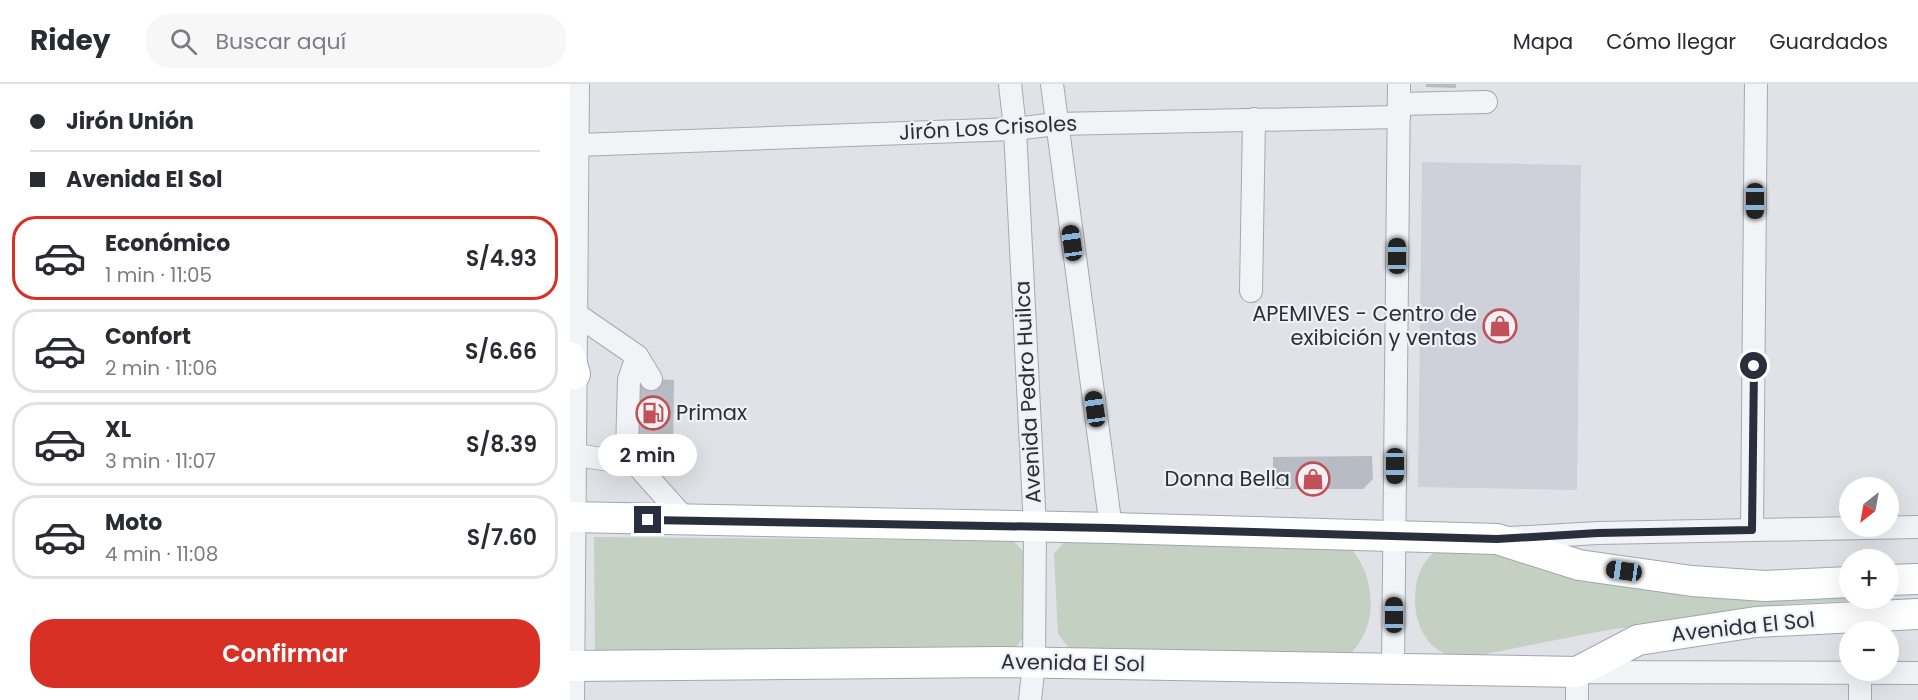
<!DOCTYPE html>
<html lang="es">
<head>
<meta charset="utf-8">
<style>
  :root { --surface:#fff; --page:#f7f7f7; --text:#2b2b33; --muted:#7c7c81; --line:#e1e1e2; --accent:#d93025 }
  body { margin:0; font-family:Poppins,sans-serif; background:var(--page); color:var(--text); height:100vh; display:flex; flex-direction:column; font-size:22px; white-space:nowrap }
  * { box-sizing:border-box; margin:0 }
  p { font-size:20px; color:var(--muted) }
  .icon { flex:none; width:33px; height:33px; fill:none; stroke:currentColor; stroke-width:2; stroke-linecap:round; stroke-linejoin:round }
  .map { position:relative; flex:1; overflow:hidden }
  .sheet { display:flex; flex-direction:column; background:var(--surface); width:570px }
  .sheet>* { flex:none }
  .hud { display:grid; align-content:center; height:132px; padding:0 30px; background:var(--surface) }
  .needle { width:39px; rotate:211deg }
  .fabs { position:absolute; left:1269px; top:393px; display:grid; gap:12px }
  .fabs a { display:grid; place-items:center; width:60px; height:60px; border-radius:50%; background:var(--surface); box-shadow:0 6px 24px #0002; font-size:30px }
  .end { position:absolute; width:27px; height:27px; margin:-14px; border:8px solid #2a2f3d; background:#fff; box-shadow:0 0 0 3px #fff }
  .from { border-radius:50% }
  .bubble { position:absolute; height:42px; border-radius:21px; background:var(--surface); box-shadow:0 6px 24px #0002; font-size:20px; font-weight:600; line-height:42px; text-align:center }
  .car { position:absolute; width:18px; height:36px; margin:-18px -9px; border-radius:8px; box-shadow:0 0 4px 2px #0007; background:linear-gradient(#222 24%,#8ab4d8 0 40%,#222 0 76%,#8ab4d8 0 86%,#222 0) }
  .hud b { display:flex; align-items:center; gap:21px; height:57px; font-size:22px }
  .hud b+b { border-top:2px solid var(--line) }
  .hud i { width:15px; height:15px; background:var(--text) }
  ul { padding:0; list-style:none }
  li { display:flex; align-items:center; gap:18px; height:84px; margin:0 12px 9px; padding:0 18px; border:3px solid var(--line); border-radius:24px }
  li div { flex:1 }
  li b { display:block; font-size:22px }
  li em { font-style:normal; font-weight:600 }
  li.active { border-color:var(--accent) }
  li>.icon { width:54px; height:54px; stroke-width:1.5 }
  .cta { display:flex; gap:12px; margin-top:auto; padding:12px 30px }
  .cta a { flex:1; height:69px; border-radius:24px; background:var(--accent); color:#fff; font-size:24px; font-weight:600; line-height:69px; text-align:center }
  header { display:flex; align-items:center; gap:36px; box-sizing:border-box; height:84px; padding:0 30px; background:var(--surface); border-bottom:2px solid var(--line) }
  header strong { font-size:28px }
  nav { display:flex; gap:33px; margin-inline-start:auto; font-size:21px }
  .search { width:420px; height:54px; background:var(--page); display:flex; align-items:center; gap:15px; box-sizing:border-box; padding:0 21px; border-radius:24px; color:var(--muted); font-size:22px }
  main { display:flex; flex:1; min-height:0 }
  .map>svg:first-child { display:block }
  .built { fill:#ced1d9 }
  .green { fill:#c4d0c2 }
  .building { fill:#b7bbc3 }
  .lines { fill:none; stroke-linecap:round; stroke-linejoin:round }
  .minor-tunnel { stroke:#bcbec5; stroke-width:22; stroke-dasharray:22 11; stroke-linecap:butt }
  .minor-casing { stroke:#a6a9b1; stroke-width:24 }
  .major-casing { stroke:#a0a6b2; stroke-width:32 }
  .minor { stroke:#f2f3f6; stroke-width:22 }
  .major { stroke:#fff; stroke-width:30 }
  .route { stroke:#2a2f3d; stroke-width:8 }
  .labels { text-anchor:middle; stroke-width:4.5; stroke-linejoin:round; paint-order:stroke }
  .street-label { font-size:21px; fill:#2a2f3d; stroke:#eff1f5 }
  .poi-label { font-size:21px; fill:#2a2f3d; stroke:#eff1f5; text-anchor:end }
</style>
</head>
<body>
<header>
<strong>Ridey</strong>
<div class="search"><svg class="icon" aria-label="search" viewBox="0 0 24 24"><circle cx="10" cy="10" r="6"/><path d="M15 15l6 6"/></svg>Buscar aquí</div>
<nav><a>Mapa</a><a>Cómo llegar</a><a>Guardados</a></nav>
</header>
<main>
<section class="sheet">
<div class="hud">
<b><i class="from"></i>Jirón Unión</b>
<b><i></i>Avenida El Sol</b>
</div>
<ul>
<li class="active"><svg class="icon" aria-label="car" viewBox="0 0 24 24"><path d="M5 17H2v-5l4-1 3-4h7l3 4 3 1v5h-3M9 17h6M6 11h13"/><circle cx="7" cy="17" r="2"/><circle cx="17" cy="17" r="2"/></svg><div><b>Económico</b><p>1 min · 11:05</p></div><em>S/4.93</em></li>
<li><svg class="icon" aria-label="car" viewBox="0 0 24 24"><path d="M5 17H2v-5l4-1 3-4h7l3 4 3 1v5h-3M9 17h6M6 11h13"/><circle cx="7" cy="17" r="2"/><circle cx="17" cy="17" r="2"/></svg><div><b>Confort</b><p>2 min · 11:06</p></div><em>S/6.66</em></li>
<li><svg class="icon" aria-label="car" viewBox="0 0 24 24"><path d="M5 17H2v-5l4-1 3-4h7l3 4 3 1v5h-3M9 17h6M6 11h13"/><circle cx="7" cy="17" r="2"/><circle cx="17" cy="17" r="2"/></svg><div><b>XL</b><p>3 min · 11:07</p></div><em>S/8.39</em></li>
<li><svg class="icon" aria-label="car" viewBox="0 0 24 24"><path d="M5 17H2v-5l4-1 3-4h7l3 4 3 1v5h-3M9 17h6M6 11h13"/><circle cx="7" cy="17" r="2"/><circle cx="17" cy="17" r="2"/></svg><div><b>Moto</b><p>4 min · 11:08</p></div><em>S/7.60</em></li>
</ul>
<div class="cta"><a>Confirmar</a></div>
</section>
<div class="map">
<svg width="1348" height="616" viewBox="0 0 1348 616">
  <rect width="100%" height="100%" fill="#e0e2e7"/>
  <polygon class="built" points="852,78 1011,81 1007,406 848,403"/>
  <g class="green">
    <polygon points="24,453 443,457 455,469 457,549 441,569 25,567"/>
    <path d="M495 457 778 462C802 484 809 531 789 559 786 564 781 569 777 573L503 570 488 550 484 470Z"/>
    <path d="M881 462 1279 509 1280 514 1316 515 1219 520 1032 547 900 573C890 573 881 573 872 568 840 552 837 496 860 472 866 466 874 464 881 462Z"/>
  </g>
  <g class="building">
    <polygon points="856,0 886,0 886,4 856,3"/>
    <polygon points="64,294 104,296 103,363 62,362"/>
    <polygon points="802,372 803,395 793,405 703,405 703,373"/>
  </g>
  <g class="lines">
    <polyline class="minor-tunnel" points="80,363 81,295"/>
    <g class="minor-casing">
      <g id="minor">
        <polyline points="440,0 445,45 465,443 464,579 460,616"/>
        <polyline points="482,0 541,444"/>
        <polyline points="829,20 916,18"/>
        <polyline points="8,61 445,45 486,40 829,33"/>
        <polyline points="681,207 684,35"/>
        <polyline points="6,230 67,272 81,295"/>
        <polyline points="67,272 59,296 57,366 66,380 116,436"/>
        <polyline points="6,371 66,380 80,368 80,363"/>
        <polyline points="1182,446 1186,0"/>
        <polyline points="939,454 1028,449 1348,443"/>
        <polyline points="823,585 829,0"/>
        <polyline points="3,616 8,0"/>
        <polyline points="1007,616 1007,588 1348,589"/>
        <polyline points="1290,616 1290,588"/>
      </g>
    </g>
    <g class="major-casing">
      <g id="major">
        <polyline points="0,273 5,290"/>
        <polyline points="0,433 541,444 927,455 1009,481 1122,497 1195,502 1280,498"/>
        <polyline points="1318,496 1348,495"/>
        <polyline points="0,582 430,578 1007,588 1068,556 1186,538 1348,530"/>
      </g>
    </g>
    <use href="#minor" class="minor"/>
    <use href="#major" class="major"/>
  </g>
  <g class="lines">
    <polyline class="route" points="78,436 540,444 927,455 1028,449 1182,446 1184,282"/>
  </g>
  <defs>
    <g id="shop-ring" transform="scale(1.725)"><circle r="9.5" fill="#eff1f5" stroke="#c15058" stroke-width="1.5"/><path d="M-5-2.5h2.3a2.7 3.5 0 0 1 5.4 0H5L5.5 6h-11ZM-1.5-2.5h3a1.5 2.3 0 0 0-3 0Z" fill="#c15058"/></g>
    <g id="fuel-ring" transform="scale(1.725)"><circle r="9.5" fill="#eff1f5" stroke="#c15058" stroke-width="1.5"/><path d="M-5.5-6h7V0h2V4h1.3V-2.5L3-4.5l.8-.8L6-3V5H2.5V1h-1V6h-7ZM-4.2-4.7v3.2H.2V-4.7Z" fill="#c15058"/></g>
  </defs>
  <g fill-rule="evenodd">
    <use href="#shop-ring" x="930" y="242"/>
    <use href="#fuel-ring" x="83" y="329"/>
    <use href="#shop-ring" x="743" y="395"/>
  </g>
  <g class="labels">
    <g class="street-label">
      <text transform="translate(418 44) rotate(-3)" y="7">Jirón Los Crisoles</text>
      <text transform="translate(458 308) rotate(-93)" y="7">Avenida Pedro Huilca</text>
      <text transform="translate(1173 543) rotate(-6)" y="7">Avenida El Sol</text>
      <text transform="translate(503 579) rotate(1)" y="7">Avenida El Sol</text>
    </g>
    <g class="poi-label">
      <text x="907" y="237">APEMIVES - Centro de<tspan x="907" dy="24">exibición y ventas</tspan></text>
      <text x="106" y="336" text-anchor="start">Primax</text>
      <text x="720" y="402">Donna Bella</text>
    </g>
  </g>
</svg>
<div class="fabs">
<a><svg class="needle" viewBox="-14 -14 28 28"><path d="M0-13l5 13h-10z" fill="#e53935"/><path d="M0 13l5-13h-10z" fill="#7c7c81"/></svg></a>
<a>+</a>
<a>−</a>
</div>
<i class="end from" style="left:1184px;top:282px"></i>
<i class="end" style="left:78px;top:436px"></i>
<div class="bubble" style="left:28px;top:350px;width:99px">2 min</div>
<i class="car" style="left:1185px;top:117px;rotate:180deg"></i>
<i class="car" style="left:502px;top:159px;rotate:352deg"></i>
<i class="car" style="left:827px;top:172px;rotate:0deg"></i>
<i class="car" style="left:525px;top:325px;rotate:352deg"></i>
<i class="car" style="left:825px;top:382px;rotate:180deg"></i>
<i class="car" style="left:1054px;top:487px;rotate:278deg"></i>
<i class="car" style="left:824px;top:531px;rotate:0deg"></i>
</div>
</main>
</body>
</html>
